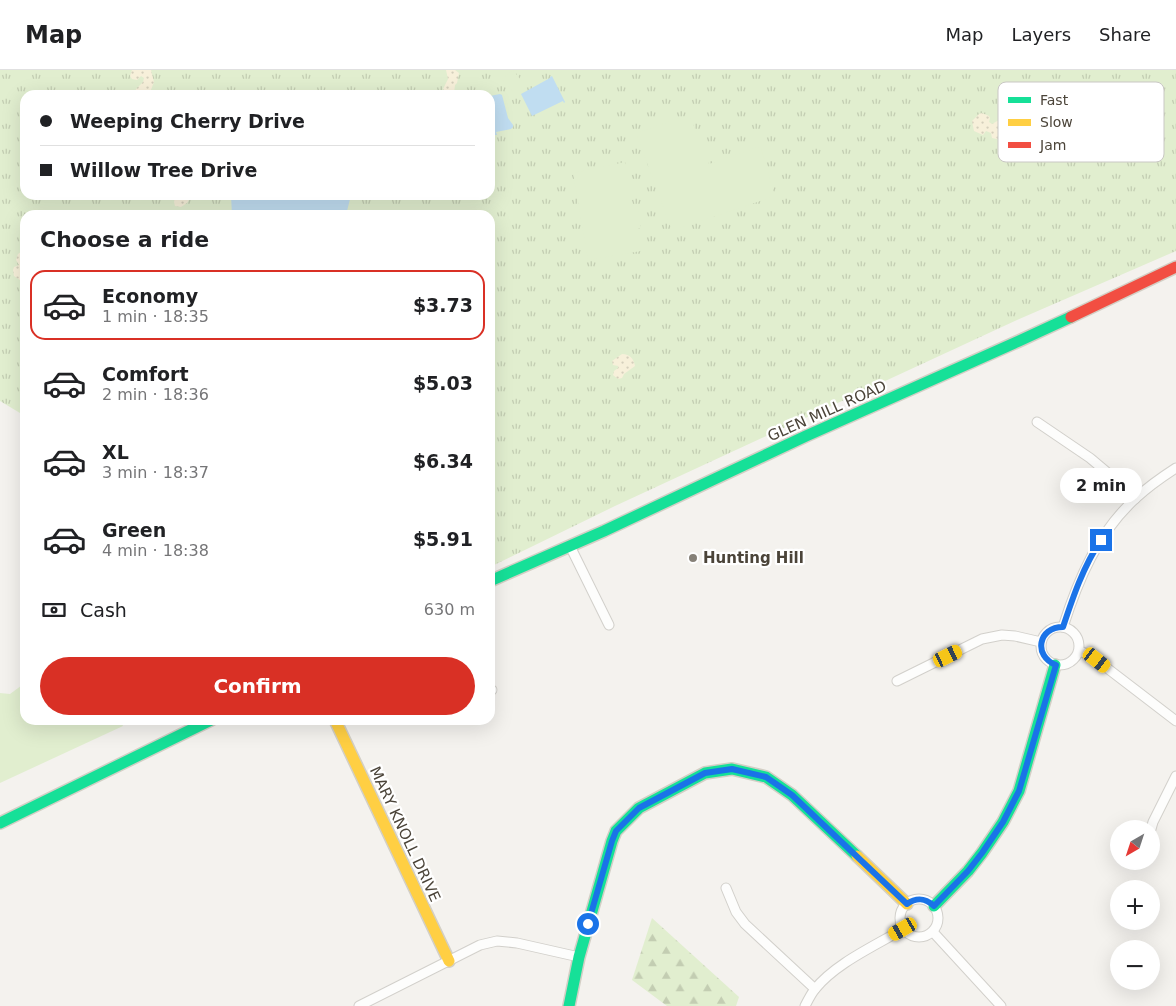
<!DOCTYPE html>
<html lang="en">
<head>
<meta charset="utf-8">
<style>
  :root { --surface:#fff; --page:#f2f2f2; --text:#202124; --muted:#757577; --line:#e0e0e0; --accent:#d93025 }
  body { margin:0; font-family:"DejaVu Sans",sans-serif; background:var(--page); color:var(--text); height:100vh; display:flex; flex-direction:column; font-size:19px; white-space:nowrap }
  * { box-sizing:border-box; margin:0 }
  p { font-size:16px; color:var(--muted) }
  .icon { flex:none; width:28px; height:28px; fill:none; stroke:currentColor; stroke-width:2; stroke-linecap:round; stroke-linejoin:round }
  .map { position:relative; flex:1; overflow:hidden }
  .panel { position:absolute; left:20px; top:140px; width:475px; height:515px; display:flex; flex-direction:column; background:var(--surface); border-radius:15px; box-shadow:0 5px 20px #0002 }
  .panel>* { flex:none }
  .banner { position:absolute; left:20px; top:20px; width:475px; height:110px; border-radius:15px; box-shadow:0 5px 20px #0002; display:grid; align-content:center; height:110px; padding:0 20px; background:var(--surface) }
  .needle { width:32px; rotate:219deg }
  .tools { position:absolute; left:1110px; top:750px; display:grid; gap:10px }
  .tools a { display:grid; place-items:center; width:50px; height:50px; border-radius:50%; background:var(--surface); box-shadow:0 5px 20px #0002; font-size:25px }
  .end { position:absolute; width:22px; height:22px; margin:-11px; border:6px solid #1a73e8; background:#fff; box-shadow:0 0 0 2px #fff }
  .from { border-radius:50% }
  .bubble { position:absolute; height:35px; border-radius:18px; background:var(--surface); box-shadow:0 5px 20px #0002; font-size:16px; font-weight:600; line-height:35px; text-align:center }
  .car { position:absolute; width:15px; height:30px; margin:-15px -8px; border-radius:6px; box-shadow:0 0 4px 1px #0007; background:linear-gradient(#f5c518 24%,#345 0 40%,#f5c518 0 76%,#345 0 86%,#f5c518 0) }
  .banner b { display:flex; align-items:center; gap:18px; height:48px; font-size:19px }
  .banner b+b { border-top:1px solid var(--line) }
  .banner i { width:12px; height:12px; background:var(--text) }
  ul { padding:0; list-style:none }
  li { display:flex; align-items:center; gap:15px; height:70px; margin:0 10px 8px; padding:0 10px; border:2px solid transparent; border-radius:15px }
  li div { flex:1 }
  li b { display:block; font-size:19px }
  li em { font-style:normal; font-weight:600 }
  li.on { border-color:var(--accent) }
  li>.icon { width:45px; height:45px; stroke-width:1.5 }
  h2 { padding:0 20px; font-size:22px; line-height:60px }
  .pay { display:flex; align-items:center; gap:12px; height:55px; padding:0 20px; font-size:19px }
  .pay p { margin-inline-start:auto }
  .action { display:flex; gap:10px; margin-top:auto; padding:10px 20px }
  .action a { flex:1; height:58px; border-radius:30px; background:var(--accent); color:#fff; font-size:20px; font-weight:600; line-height:58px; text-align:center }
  header { display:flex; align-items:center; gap:30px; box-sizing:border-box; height:70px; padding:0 25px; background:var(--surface); border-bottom:1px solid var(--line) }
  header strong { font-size:24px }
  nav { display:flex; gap:28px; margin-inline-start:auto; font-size:18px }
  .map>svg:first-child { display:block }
  .grass { fill:url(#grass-tufts); fill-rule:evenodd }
  .forest { fill:url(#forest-firs) }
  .sand { fill:url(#sand-dots) }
  .pitch { fill:#e1eecf }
  .water { fill:#c0ddf1 }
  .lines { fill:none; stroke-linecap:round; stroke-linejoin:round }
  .street-casing { stroke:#d2d0cb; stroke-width:11 }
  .fast-casing { stroke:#d3cfc5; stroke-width:14 }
  .slow-casing { stroke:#d3cfc5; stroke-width:14 }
  .jam-casing { stroke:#d3cfc5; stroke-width:14 }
  .street { stroke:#fdfdfc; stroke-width:9 }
  .fast { stroke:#16e098; stroke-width:11 }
  .slow { stroke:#ffcf43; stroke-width:11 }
  .jam { stroke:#f24e42; stroke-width:11 }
  .route { stroke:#1a73e8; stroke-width:6 }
  .poi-dot { fill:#868178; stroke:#fff; stroke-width:2 }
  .labels { text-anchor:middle; stroke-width:4.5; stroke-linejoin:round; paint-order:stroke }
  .street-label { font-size:15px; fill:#4b4439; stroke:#fff }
  .poi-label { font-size:15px; font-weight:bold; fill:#4b4439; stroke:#fff; text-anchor:start }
  .key { fill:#fff; stroke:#c9c7c4; stroke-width:1 }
  .key-label { font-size:14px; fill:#4b4439 }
</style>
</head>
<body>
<header>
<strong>Map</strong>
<nav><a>Map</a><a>Layers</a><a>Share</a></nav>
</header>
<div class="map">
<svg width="1176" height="936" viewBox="0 0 1176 936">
  <defs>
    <pattern id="grass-tufts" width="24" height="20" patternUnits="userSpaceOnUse" patternTransform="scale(1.25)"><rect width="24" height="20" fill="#e1eecf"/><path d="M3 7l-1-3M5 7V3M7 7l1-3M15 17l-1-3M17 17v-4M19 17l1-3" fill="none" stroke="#c3cdb2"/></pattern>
    <pattern id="forest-firs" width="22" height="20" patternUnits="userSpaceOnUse" patternTransform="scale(1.25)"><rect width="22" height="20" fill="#e1eecf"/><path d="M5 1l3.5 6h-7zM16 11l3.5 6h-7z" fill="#c3cdb2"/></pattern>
    <pattern id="sand-dots" width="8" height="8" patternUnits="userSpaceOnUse" patternTransform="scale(1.25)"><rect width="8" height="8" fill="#f7f0da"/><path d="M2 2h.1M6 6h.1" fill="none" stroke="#d5cfbc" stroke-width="1.8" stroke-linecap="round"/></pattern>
  </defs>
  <rect width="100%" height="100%" fill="#f4f2ee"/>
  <path class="grass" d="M0 0H1176V181L1017 250 615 436 490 497V145H25V354L20 343 0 331ZM25 25H490V125H25Z"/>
  <polygon class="forest" points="652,848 739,927 736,936 667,936 632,910"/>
  <g class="sand">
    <polygon points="132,0 151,0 154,12 149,25 137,25 135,23 136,19 143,12 144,8 141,6 137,10 132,9 130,6"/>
    <polygon points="446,0 455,0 459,3 457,13 455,15 454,23 451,25 449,24 443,19 448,9"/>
    <polygon points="982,43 989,46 990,48 989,52 992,54 999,50 1002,51 1006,49 1008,50 1008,58 1002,60 1002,63 1004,64 1001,70 992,68 991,63 986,61 983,65 974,61 972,51 979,44"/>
    <polygon points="171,125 192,125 187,133 181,137 175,136 174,132 175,128"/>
    <polygon points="25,179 25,208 20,210 14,206 13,200 14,197 19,195 16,190 18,184"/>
    <path d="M622 284C630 284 634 289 635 296L624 304 622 308 618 309 613 305 614 301 618 298V296L613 295 612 291Z"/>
  </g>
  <g class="pitch">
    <polygon points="513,0 524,14 513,22 502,9"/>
    <polygon points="686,46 691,49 709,94 758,77 761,78 774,123 772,127 674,160 671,158 637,66 639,62"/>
    <polygon points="625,92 633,136 637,135 641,158 637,159 641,181 588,190 573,103"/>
    <polygon points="25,613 25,650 120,650 123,656 0,713 0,623 10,624"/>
  </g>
  <g class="water">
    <polygon points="552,6 565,32 564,33 563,31 532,46 521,24 550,8 550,7"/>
    <polygon points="500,24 502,25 508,48 513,55 513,57 511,59 496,62 497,65 494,65 490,61 490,26"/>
    <polygon points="231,125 351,125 346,145 232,145"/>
  </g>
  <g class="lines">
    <g class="street-casing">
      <g id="street">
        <polyline points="1037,352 1090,388 1109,404 1135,429"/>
        <polyline points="570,476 609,555"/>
        <circle cx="1060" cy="576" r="19"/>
        <path d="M1063 557C1078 510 1098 462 1136 428 1148 417 1162 407 1176 398"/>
        <polyline points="1079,581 1090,585 1176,651"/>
        <polyline points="897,611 982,569 1002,565 1015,566 1041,572"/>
        <polyline points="490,619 492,620"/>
        <polyline points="1151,759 1153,752 1176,706"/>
        <polyline points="726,818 736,842 745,854 815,919"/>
        <circle cx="919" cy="848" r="19"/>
        <polyline points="933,862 1001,936"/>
        <polyline points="359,936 480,875 497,871 517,873 579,887"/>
        <path d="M805 936C808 930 811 924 815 919 836 893 875 876 903 859"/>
      </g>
    </g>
    <g class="fast-casing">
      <g id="fast">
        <polyline points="490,511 604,461 806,366 1019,271 1071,247"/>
        <polyline points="0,753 211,650"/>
        <polyline points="934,836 968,801 982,783 1003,752 1019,721 1055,595"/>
        <polyline points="569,936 579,887 612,771 616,761 639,738 705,703 732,699 766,707 792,725 857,786"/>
      </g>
    </g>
    <g class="slow-casing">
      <g id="slow">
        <polyline points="335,650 449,891"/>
        <polyline points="857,786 907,834"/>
      </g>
    </g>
    <g class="jam-casing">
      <polyline id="jam" points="1071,247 1176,197"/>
    </g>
    <use href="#street" class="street"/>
    <use href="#fast" class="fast"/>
    <use href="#slow" class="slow"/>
    <use href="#jam" class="jam"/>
  </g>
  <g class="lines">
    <path class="route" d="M588 854 612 771 616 761 639 738 705 703 732 699 766 707 792 725 907 834C917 827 925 828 934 836L968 801 982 783 1003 752 1019 721 1056 595C1033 586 1038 557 1063 557 1073 527 1083 497 1101 470"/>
  </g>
  <circle class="poi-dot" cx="693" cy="488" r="5"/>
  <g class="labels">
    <g class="street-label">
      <text transform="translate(827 341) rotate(-24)" y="5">GLEN MILL ROAD</text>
      <text transform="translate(405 764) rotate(65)" y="5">MARY KNOLL DRIVE</text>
    </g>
    <g class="poi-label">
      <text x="703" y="493">Hunting Hill</text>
    </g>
  </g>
  <rect x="998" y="12" width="166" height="80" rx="8" class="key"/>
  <rect x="1008" y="27" width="23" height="6" fill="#16e098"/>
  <rect x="1008" y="49" width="23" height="7" fill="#ffcf43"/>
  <rect x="1008" y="72" width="23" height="6" fill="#f24e42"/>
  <g class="key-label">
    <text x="1040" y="35">Fast</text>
    <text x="1040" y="57">Slow</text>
    <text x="1040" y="80">Jam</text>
  </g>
</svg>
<div class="tools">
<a><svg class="needle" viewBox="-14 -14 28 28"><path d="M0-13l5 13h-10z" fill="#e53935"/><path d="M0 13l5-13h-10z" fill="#757577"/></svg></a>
<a>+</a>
<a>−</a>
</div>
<i class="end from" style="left:588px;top:854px"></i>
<i class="end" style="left:1101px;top:470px"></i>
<div class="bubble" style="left:1060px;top:398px;width:82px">2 min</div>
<i class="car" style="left:948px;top:586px;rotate:64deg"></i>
<i class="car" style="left:1097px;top:590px;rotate:128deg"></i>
<i class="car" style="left:903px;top:859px;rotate:240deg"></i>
<div class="banner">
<b><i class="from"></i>Weeping Cherry Drive</b>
<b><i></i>Willow Tree Drive</b>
</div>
<section class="panel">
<h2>Choose a ride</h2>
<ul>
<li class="on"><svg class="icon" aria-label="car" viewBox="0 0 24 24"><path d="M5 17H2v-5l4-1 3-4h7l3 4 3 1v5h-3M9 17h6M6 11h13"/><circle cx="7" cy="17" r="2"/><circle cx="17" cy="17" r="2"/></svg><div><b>Economy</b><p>1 min · 18:35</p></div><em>$3.73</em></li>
<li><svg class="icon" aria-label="car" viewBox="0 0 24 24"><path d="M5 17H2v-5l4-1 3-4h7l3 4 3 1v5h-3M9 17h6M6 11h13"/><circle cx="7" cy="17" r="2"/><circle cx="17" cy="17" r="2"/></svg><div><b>Comfort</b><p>2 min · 18:36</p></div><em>$5.03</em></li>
<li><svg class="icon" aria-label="car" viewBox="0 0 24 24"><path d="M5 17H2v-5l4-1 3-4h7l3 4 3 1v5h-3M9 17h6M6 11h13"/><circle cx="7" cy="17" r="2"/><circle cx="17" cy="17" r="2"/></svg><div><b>XL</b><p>3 min · 18:37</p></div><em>$6.34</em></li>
<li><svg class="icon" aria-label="car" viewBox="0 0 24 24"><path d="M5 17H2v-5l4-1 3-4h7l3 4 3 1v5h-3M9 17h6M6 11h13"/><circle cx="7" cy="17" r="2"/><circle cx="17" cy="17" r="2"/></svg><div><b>Green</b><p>4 min · 18:38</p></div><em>$5.91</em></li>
</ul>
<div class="pay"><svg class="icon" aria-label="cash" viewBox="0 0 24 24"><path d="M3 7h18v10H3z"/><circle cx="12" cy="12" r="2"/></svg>Cash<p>630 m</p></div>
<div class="action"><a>Confirm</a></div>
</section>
</div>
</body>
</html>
